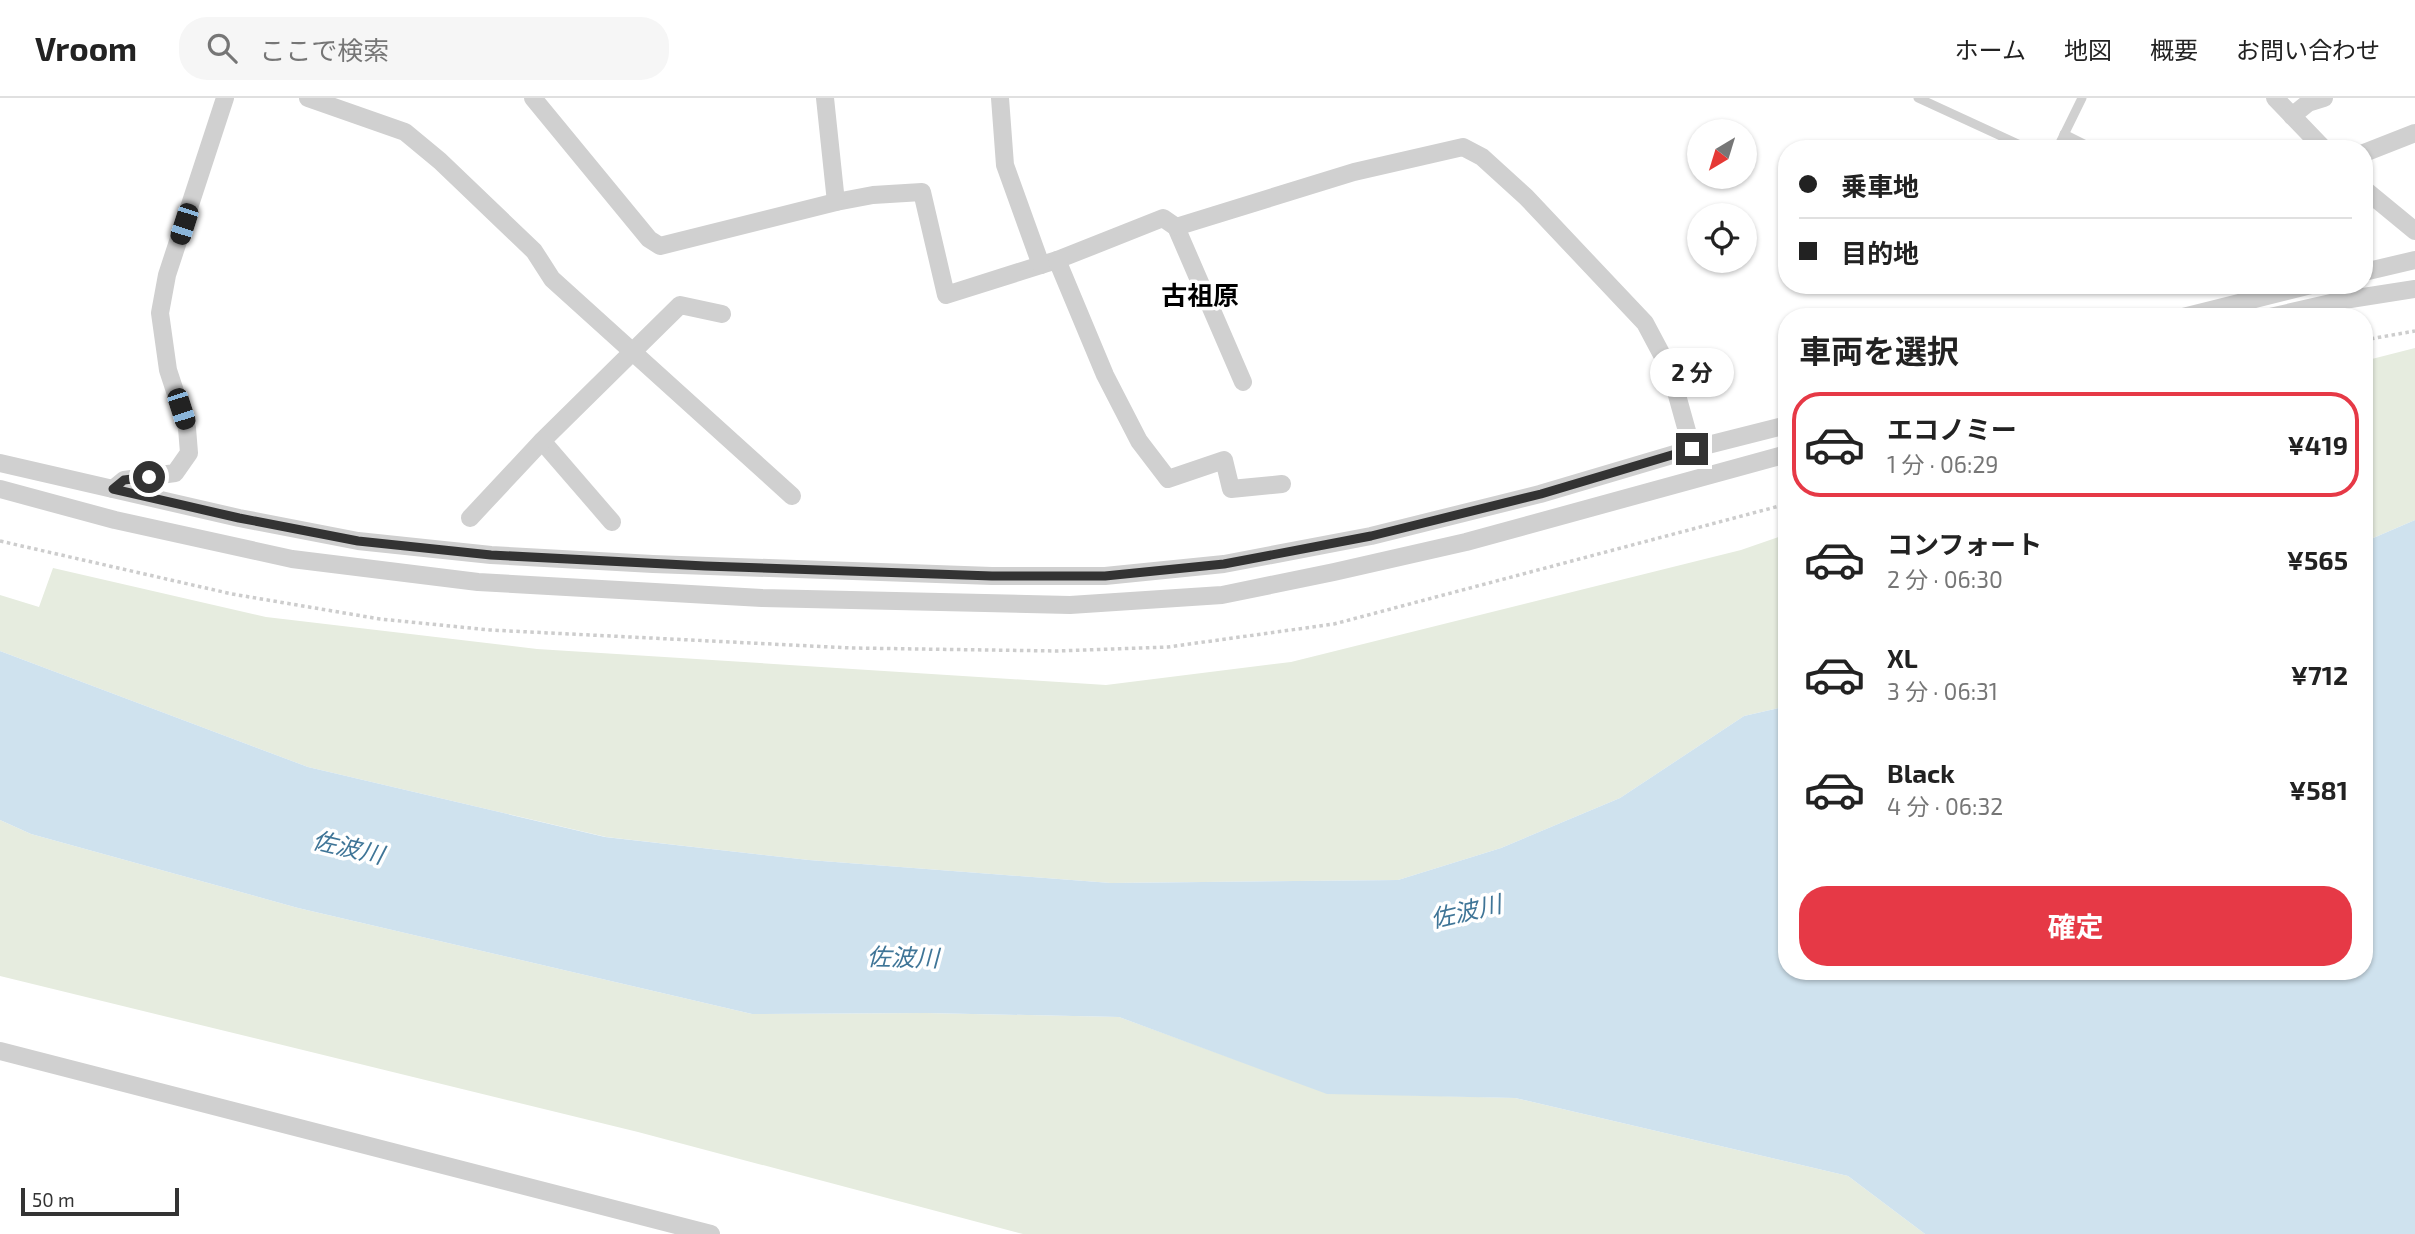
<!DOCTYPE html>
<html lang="ja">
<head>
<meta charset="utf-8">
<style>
  :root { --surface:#fff; --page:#f6f6f6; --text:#222; --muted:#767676; --line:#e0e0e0; --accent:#e63946 }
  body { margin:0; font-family:"Exo 2","Noto Sans JP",sans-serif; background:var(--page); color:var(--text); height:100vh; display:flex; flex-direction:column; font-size:26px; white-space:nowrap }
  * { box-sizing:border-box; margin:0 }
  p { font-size:23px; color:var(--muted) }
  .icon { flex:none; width:38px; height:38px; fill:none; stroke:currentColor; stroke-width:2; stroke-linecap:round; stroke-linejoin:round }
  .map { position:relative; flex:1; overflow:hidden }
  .sheet { position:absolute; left:1778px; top:210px; width:595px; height:672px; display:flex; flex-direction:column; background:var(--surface); border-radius:28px; box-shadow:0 2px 5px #0004 }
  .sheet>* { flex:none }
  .hud { position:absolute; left:1778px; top:42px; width:595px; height:154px; border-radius:28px; box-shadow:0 2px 5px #0004; display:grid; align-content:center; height:154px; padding:0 21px; background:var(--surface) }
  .needle { width:46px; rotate:218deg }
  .fabs { position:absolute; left:1687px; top:21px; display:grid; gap:14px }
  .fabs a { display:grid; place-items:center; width:70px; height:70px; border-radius:50%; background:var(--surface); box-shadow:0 2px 5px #0004; font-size:35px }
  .scale { position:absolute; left:21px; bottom:18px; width:158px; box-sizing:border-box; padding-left:7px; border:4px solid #333; border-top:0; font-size:19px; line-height:24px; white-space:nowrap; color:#333; -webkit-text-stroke:5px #fff; paint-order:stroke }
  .end { position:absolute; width:32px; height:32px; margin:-16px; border:9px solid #333; background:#fff; box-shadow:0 0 0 4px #fff }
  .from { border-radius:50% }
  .bubble { position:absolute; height:49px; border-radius:24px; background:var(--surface); box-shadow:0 2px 5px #0004; font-size:23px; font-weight:700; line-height:49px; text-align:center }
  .car { position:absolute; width:21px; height:42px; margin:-21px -10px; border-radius:9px; box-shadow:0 0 5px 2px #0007; background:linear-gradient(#222 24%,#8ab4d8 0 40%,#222 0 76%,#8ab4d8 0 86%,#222 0) }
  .hud b { display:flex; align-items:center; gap:24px; height:66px; font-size:26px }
  .hud b+b { border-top:2px solid var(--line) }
  .hud i { width:18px; height:18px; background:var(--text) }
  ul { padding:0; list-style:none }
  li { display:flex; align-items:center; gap:21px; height:105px; margin:0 14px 10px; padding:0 7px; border:4px solid transparent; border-radius:28px }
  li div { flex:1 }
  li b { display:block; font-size:26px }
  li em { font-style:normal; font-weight:700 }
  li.on { border-color:var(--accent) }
  li>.icon { width:63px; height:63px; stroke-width:1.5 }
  h2 { padding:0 21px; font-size:32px; line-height:84px }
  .button { display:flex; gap:14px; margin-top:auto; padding:14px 21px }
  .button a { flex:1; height:80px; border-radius:28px; background:var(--accent); color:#fff; font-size:28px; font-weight:700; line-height:80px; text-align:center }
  header { display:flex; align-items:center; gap:42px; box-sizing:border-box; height:98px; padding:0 35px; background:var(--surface); border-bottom:2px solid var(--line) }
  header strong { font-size:33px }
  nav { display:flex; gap:38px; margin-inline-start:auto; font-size:24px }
  .search { width:490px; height:63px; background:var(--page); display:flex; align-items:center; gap:18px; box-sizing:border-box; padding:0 24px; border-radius:28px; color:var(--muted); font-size:26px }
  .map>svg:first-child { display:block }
  .green { fill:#e6ecdf }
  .water { fill:#cfe2ee }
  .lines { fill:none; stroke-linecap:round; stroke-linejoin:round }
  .path { stroke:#cdcdcd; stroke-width:3.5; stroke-dasharray:3.5 3.5; stroke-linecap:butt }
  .service { stroke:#d0d0d0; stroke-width:9 }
  .minor { stroke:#d0d0d0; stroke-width:18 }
  .route { stroke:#333; stroke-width:9 }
  .labels { text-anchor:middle; stroke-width:7; stroke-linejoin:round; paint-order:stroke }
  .water-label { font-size:24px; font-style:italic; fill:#3f7597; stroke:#fff }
  .quarter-label { font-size:26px; font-weight:bold; fill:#000; stroke:#fff }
</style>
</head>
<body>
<header>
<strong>Vroom</strong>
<div class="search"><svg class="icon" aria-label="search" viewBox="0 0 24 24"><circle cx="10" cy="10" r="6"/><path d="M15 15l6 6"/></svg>ここで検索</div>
<nav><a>ホーム</a><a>地図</a><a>概要</a><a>お問い合わせ</a></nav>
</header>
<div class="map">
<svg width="2415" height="1136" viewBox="0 0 2415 1136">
  <rect width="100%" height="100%" fill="#fff"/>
  <g class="green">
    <polygon points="2415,250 2415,422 2364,444 2364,263"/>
    <polygon points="1787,436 1787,608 1744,618 1620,700 1501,750 1398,782 1111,785 809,762 606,739 308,669 0,553 0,497 39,509 53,470 266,519 537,551 1106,587 1291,564 1741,452"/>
    <polygon points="0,722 31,736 298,810 752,916 926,915 1119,919 1327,995 1515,1000 1848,1078 1925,1136 1023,1136 638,1034 0,878"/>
  </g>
  <polygon class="water" points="2415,422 2415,1136 1925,1136 1848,1078 1515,1000 1327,996 1119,919 926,915 752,916 298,810 31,736 0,722 0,553 308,669 605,739 809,762 1111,785 1398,782 1501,750 1620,700 1744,618 1787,608 1787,873 2364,873 2364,444"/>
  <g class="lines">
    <g class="path">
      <polyline points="2364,242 2415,233"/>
      <polyline points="0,443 232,496 380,521 490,532 851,550 1058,553 1168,549 1334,526 1787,406"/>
    </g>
    <g class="service">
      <polyline points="1918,0 2029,51"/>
      <polyline points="2064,36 2094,51"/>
      <polyline points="2057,51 2082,0"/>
    </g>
    <g class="minor">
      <polyline points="308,0 405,34 440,63 534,153 552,181 792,398"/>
      <polyline points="533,0 649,141 660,148 836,104 873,97 922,94 946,197 1057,162 1163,120 1176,129 1243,284"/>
      <polyline points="825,0 836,104"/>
      <polyline points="1000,0 1005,67 1041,167"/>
      <polyline points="2275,0 2324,51"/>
      <polyline points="2292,18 2308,5 2324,0"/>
      <polyline points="2364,55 2415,35"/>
      <polyline points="2364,91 2415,133"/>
      <polyline points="1176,129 1354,74 1463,49 1482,59 1526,99 1645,225 1670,272 1692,351"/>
      <polyline points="1057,162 1105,277 1139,343 1168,381 1224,362 1231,391 1282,386"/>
      <polyline points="2364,174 2415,162"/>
      <polyline points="2183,219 2311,187"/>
      <polyline points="2270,219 2344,202 2415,191"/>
      <polyline points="542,343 612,424"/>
      <polyline points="0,365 239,420 358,443 491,457 653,466 992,478 1105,478 1224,466 1371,438 1540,396 1692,351 1787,327"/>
      <polyline points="0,391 115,422 292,461 478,484 762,500 1070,507 1222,497 1334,474 1466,444 1787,356"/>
      <polyline points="113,391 124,382 175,375 189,355 187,330 168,272 160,215 167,177 225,0"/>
      <polyline points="470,420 542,343 680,207 722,216"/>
      <polyline points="0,953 711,1136"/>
    </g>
  </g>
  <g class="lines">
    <polyline class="route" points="149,379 124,382 113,391 239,420 358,443 491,457 705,468 992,478 1105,478 1224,466 1371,438 1541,396 1692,351"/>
  </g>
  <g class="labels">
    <g class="water-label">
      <text transform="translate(348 750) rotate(13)" y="8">佐波川</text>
      <text transform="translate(1466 814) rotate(-13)" y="8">佐波川</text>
      <text transform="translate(903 860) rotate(1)" y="8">佐波川</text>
    </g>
    <g class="quarter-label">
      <text x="1200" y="207">古祖原</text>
    </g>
  </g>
</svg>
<div class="fabs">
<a><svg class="needle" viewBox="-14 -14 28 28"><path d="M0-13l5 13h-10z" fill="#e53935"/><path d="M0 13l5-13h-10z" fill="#767676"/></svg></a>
<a><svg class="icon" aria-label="locate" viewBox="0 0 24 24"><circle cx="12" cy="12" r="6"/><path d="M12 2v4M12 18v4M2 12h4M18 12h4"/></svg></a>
</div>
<div class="scale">50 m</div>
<i class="end from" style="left:149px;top:379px"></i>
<i class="end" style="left:1692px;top:351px"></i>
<div class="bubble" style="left:1650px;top:250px;width:84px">2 分</div>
<i class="car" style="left:184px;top:126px;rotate:198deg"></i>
<i class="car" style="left:181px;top:311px;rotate:162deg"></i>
<div class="hud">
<b><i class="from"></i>乗車地</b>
<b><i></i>目的地</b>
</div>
<section class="sheet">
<h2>車両を選択</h2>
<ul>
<li class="on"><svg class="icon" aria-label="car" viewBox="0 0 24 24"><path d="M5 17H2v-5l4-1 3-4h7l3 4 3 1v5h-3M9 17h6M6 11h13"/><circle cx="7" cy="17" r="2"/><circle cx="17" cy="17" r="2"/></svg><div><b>エコノミー</b><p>1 分 · 06:29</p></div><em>¥419</em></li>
<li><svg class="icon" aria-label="car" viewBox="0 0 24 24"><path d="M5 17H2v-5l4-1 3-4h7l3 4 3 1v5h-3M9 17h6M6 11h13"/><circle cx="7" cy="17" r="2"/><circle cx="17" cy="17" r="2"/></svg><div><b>コンフォート</b><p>2 分 · 06:30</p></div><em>¥565</em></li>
<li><svg class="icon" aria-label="car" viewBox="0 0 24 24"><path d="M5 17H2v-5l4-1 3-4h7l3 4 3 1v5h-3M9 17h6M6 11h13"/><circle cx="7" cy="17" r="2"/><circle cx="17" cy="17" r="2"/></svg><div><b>XL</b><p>3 分 · 06:31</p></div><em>¥712</em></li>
<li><svg class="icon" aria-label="car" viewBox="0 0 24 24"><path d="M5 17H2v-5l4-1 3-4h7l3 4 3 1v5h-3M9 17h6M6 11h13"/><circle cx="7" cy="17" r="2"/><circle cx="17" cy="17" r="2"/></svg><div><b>Black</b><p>4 分 · 06:32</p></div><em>¥581</em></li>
</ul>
<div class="button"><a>確定</a></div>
</section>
</div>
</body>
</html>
